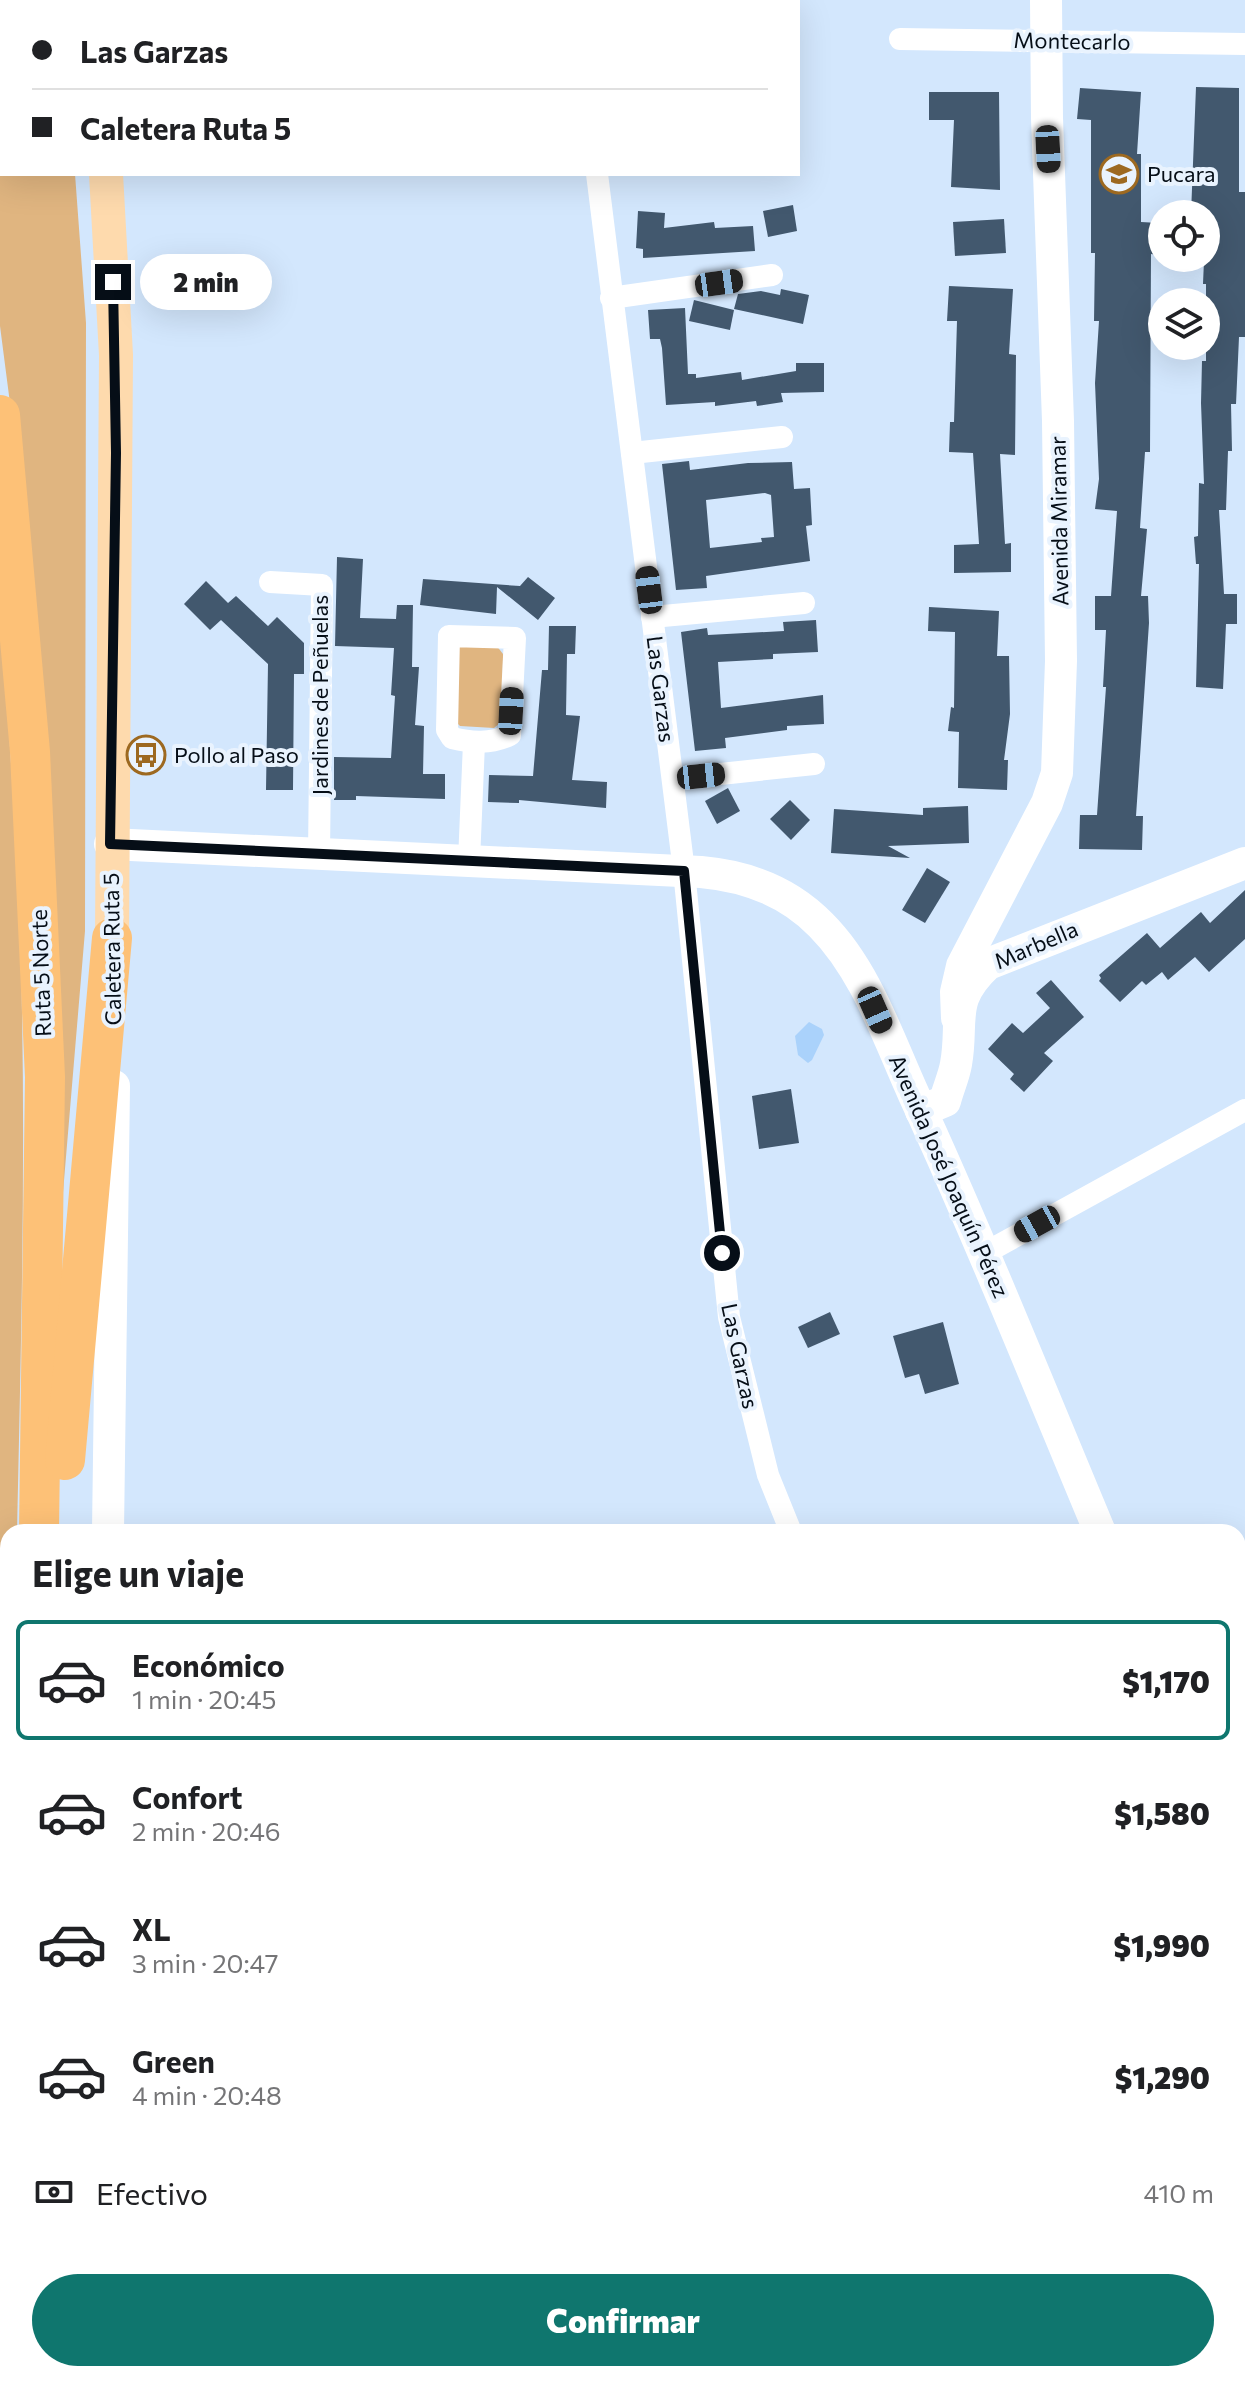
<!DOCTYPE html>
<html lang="es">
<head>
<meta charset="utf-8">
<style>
  :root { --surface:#fff; --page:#f2f2f2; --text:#202124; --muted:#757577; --line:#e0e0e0; --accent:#0f766e }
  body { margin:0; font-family:Commissioner,sans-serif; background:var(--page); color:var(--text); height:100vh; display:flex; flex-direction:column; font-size:30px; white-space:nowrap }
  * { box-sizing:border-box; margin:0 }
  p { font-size:26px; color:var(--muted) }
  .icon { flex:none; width:44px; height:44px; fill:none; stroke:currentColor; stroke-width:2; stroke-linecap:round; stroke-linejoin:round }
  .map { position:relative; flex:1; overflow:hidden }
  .details { position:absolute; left:0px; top:1524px; width:1246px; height:858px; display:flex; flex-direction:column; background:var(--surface); border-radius:24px 24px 0 0; box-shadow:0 8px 32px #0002 }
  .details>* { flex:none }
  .top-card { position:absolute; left:0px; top:0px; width:800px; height:176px; box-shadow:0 8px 32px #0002; display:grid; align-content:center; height:176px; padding:0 32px; background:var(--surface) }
  .fabs { position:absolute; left:1148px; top:200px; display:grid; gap:16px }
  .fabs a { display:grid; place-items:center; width:72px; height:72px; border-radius:50%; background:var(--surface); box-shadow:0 8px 32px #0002; font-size:40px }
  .end { position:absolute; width:36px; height:36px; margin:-18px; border:10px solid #060e17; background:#fff; box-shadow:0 0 0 4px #fff }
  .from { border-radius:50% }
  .bubble { position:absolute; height:56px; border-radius:28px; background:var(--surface); box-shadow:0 8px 32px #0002; font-size:26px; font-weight:800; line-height:56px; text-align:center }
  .car { position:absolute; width:24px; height:48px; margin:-24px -12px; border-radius:10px; box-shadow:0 0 6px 2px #0007; background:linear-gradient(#222 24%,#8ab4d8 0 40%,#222 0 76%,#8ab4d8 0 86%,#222 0) }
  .top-card b { display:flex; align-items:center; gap:28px; height:76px; font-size:30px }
  .top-card b+b { border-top:2px solid var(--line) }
  .top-card i { width:20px; height:20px; background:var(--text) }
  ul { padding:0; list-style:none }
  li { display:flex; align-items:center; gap:24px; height:120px; margin:0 16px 12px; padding:0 16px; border:4px solid transparent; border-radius:12px }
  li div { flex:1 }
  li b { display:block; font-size:30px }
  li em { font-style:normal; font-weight:800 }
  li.selected { border-color:var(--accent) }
  li>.icon { width:72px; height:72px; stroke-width:1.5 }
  h2 { padding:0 32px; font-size:36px; line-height:96px }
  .pay { display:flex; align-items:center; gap:20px; height:88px; padding:0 32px; font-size:30px }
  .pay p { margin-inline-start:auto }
  .button { display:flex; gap:16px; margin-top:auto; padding:16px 32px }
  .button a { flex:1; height:92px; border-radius:48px; background:var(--accent); color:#fff; font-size:32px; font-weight:800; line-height:92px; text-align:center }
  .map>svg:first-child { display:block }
  .green { fill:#e0b580 }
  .water { fill:#aad2fb }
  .building { fill:#42586e; fill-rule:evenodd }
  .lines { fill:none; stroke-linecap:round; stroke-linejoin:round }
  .street { stroke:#fff; stroke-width:22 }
  .secondary { stroke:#fff; stroke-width:32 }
  .primary { stroke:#fedaad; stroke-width:34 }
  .highway { stroke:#fdc177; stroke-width:40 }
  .route { stroke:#060e17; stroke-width:10 }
  .labels { text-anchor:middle; stroke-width:8; stroke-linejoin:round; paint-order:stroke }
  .street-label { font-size:22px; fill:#060e17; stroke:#e9f3fe }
  .poi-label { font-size:22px; fill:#060e17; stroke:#e9f3fe; text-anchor:start }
</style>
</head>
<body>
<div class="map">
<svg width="1245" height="2381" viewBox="0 0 1245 2381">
  <rect width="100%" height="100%" fill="#d3e7fd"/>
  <g class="green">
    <polygon points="0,0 58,0 2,2 2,174 75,174 86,323 85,931 58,1252 22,496 0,326"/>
    <path d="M0 592C8 717 17 843 21 968 26 1156 21 1344 17 1532H8L10 2381H0Z"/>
    <polygon points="463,644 496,645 503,654 502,721 494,728 460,726 452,718 455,650"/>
  </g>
  <polygon class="water" points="809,1022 822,1029 824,1035 812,1060 808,1063 798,1055 795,1036"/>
  <g class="building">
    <polygon points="1196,87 1239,88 1239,192 1245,192 1245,337 1239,337 1236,404 1231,404 1232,451 1228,451 1226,510 1219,510 1224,594 1237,594 1237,624 1226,624 1223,689 1196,687 1199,564 1196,564 1194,537 1198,536 1199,483 1204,484 1201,403 1202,361 1206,361 1206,284 1203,284 1206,214 1191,214"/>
    <polygon points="1080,88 1141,92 1137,154 1141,154 1141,222 1159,223 1158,255 1151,254 1150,452 1145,452 1140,528 1147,529 1141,596 1148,596 1149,623 1136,816 1143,816 1142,850 1079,849 1080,815 1097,815 1106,687 1103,687 1106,630 1095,630 1095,596 1111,596 1117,511 1095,509 1099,479 1095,383 1099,321 1094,321 1095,253 1091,253 1091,120 1077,119"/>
    <polygon points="929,92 999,92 1000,190 951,187 954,120 929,120"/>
    <polygon points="793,205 797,231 768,237 763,211"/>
    <polygon points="638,211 665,213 664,228 714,222 715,228 753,226 755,251 643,258 643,249 636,248"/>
    <polygon points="1004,219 1006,253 955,256 953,222"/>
    <polygon points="949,286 1013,289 1009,354 1016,355 1015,455 1000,454 1005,544 1011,543 1011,572 954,573 954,545 979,544 973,453 949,452 950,422 954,422 957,321 947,321"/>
    <polygon points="781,289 809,295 803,324 734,309 738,294 761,291 780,295"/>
    <polygon points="694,300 734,310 730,330 689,321"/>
    <polygon points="685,308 688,374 696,374 696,378 741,372 742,380 796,371 796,363 824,363 824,392 781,393 783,402 757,406 756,401 715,406 715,402 666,405 662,348 660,339 650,339 648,310"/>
    <path d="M689 461 690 470 748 463 792 462 794 489 810 488 812 525 806 526 810 561 706 576 707 588 676 590 662 464ZM765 493 771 495 774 537 761 538 762 542 710 548 706 500Z"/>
    <polygon points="337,557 363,559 360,618 396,619 397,605 413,605 412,667 419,667 415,725 424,726 423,774 445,774 445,799 356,796 356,800 334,800 334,757 391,758 395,696 391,695 394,648 335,646"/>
    <polygon points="528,577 555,598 538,620 497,587 496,614 420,605 423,579 520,586"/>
    <polygon points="206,581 228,603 236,596 268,626 277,617 304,643 304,674 294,674 293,790 266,790 268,664 221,620 210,630 184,604"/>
    <polygon points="929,607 999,611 997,656 1009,656 1010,714 1004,760 1008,760 1007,790 958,788 959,732 948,731 951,707 954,708 955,632 928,631"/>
    <polygon points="816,620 818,652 773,654 773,659 718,662 721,708 823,695 824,724 787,726 787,730 725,738 726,748 695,751 681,632 707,628 708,635 784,631 783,622"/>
    <polygon points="549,626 576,626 575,654 567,654 566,715 580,716 572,780 607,782 606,808 519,800 519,803 488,802 489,775 533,776 542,670 548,670"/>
    <polygon points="728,788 740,811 717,824 705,801"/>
    <polygon points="790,800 810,820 791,840 770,819"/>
    <polygon points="968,806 969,843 888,846 910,858 831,853 834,809 923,815 923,808"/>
    <polygon points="927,868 950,882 925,923 902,910"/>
    <polygon points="1245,890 1245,939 1209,972 1195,957 1168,980 1162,972 1146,985 1142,981 1120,1002 1099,981 1101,978 1099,975 1147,933 1160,948 1201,912 1210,923"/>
    <polygon points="1051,980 1084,1017 1044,1053 1053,1061 1024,1092 1010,1079 1014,1074 988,1049 1012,1023 1023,1033 1050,1008 1036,993"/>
    <polygon points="791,1089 799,1143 759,1149 752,1096"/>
    <polygon points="830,1312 840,1334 808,1348 798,1327"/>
    <polygon points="943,1322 959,1384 925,1394 919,1374 905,1378 893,1336"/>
  </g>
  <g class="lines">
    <g class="street">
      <polyline points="575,0 576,2"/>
      <polyline points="900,39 1245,44"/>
      <polyline points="597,174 684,871 729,1317 768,1475 791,1532"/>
      <polyline points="611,298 772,275"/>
      <polyline points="632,453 782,437"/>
      <polyline points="270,582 322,585 319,855"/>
      <polyline points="652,617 804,603"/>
      <path d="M449 636 515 638 510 735C490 744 472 743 452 738L447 730Z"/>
      <polyline points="673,779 814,764"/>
      <polyline points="469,861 474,743"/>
      <polyline points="985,1253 1245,1110"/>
      <polyline points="1037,2374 1038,2381"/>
    </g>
    <g class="secondary">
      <path d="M110 844 701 872C746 876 789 892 821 925 866 970 888 1038 914 1095 980 1239 1039 1386 1100 1532"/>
      <polyline points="957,1018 956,992 962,966 1047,803 1057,773 1061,661 1058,421 1047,118 1046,0"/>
      <path d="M921 1111 945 1101C948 1089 954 1076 956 1064 964 1020 948 1001 988 964L1245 863"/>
      <polyline points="108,1532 114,1086"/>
      <polyline points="1238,1787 1245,1794"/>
      <polyline points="95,2381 95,2374"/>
    </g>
    <g class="primary">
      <polyline points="85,0 86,2"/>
      <polyline points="106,174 116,355 112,938"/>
    </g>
    <g class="highway">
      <polyline points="0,415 30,752 45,1077 39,1532"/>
      <polyline points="65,1460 112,938"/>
      <polyline points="29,2381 29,2374"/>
    </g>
  </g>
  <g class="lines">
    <polyline class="route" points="113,282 116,453 110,844 684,871 722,1253"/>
  </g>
  <defs>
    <g id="school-ring" transform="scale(2)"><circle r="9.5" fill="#e9f3fe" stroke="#9d6920" stroke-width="1.5"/><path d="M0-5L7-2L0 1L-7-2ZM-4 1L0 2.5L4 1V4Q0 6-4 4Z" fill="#9d6920"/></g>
    <g id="bus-ring" transform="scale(2)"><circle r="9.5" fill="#e9f3fe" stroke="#9d6920" stroke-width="1.5"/><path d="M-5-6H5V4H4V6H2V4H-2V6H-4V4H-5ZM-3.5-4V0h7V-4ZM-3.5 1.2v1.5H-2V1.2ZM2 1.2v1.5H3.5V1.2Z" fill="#9d6920"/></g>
  </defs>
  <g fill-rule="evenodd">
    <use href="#school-ring" x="1119" y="174"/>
    <use href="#bus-ring" x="146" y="755"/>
  </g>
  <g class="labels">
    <g class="street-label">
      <text transform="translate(1072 41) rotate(1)" y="8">Montecarlo</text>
      <text transform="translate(1059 521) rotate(-91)" y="8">Avenida Miramar</text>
      <text transform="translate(661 689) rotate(83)" y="8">Las Garzas</text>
      <text transform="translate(320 695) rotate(-90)" y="8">Jardines de Peñuelas</text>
      <text transform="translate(1036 945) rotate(-23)" y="8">Marbella</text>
      <text transform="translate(112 949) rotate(-91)" y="8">Caletera Ruta 5</text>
      <text transform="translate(41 973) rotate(-92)" y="8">Ruta 5 Norte</text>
      <text transform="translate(949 1176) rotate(66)" y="8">Avenida José Joaquín Pérez</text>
      <text transform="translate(740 1356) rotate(78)" y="8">Las Garzas</text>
    </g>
    <g class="poi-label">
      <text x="1147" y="182">Pucara</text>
      <text x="174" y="763">Pollo al Paso</text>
    </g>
  </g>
</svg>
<div class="fabs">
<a><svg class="icon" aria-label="locate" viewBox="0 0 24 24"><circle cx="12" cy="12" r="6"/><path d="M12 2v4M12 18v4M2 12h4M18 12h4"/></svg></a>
<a><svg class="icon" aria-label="layers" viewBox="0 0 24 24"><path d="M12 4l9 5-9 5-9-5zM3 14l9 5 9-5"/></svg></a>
</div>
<i class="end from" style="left:722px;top:1253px"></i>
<i class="end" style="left:113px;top:282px"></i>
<div class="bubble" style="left:140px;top:254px;width:132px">2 min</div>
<i class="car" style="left:1048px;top:149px;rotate:177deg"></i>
<i class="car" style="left:719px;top:283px;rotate:82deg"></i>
<i class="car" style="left:649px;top:590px;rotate:353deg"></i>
<i class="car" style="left:511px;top:711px;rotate:3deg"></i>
<i class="car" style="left:701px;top:776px;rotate:84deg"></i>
<i class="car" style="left:875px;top:1010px;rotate:156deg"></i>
<i class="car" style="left:1037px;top:1224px;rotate:241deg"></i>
<div class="top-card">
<b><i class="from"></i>Las Garzas</b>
<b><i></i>Caletera Ruta 5</b>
</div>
<section class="details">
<h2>Elige un viaje</h2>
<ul>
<li class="selected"><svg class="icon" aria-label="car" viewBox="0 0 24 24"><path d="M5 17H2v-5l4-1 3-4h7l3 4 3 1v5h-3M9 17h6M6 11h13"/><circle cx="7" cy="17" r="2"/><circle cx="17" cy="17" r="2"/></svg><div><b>Económico</b><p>1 min · 20:45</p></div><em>$1,170</em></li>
<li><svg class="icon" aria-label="car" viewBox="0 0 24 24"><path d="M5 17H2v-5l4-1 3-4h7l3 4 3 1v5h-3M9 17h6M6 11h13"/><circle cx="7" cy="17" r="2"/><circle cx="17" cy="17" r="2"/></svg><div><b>Confort</b><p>2 min · 20:46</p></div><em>$1,580</em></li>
<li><svg class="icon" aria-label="car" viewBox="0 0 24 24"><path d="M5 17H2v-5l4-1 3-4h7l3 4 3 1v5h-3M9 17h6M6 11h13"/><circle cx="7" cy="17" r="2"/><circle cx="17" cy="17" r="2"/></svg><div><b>XL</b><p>3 min · 20:47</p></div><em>$1,990</em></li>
<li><svg class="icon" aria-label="car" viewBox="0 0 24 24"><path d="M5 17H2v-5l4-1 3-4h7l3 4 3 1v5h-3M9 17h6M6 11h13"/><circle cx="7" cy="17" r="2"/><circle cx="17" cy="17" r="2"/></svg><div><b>Green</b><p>4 min · 20:48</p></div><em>$1,290</em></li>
</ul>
<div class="pay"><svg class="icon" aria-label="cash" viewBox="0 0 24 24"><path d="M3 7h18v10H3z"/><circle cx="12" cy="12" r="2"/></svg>Efectivo<p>410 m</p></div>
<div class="button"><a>Confirmar</a></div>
</section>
</div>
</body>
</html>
